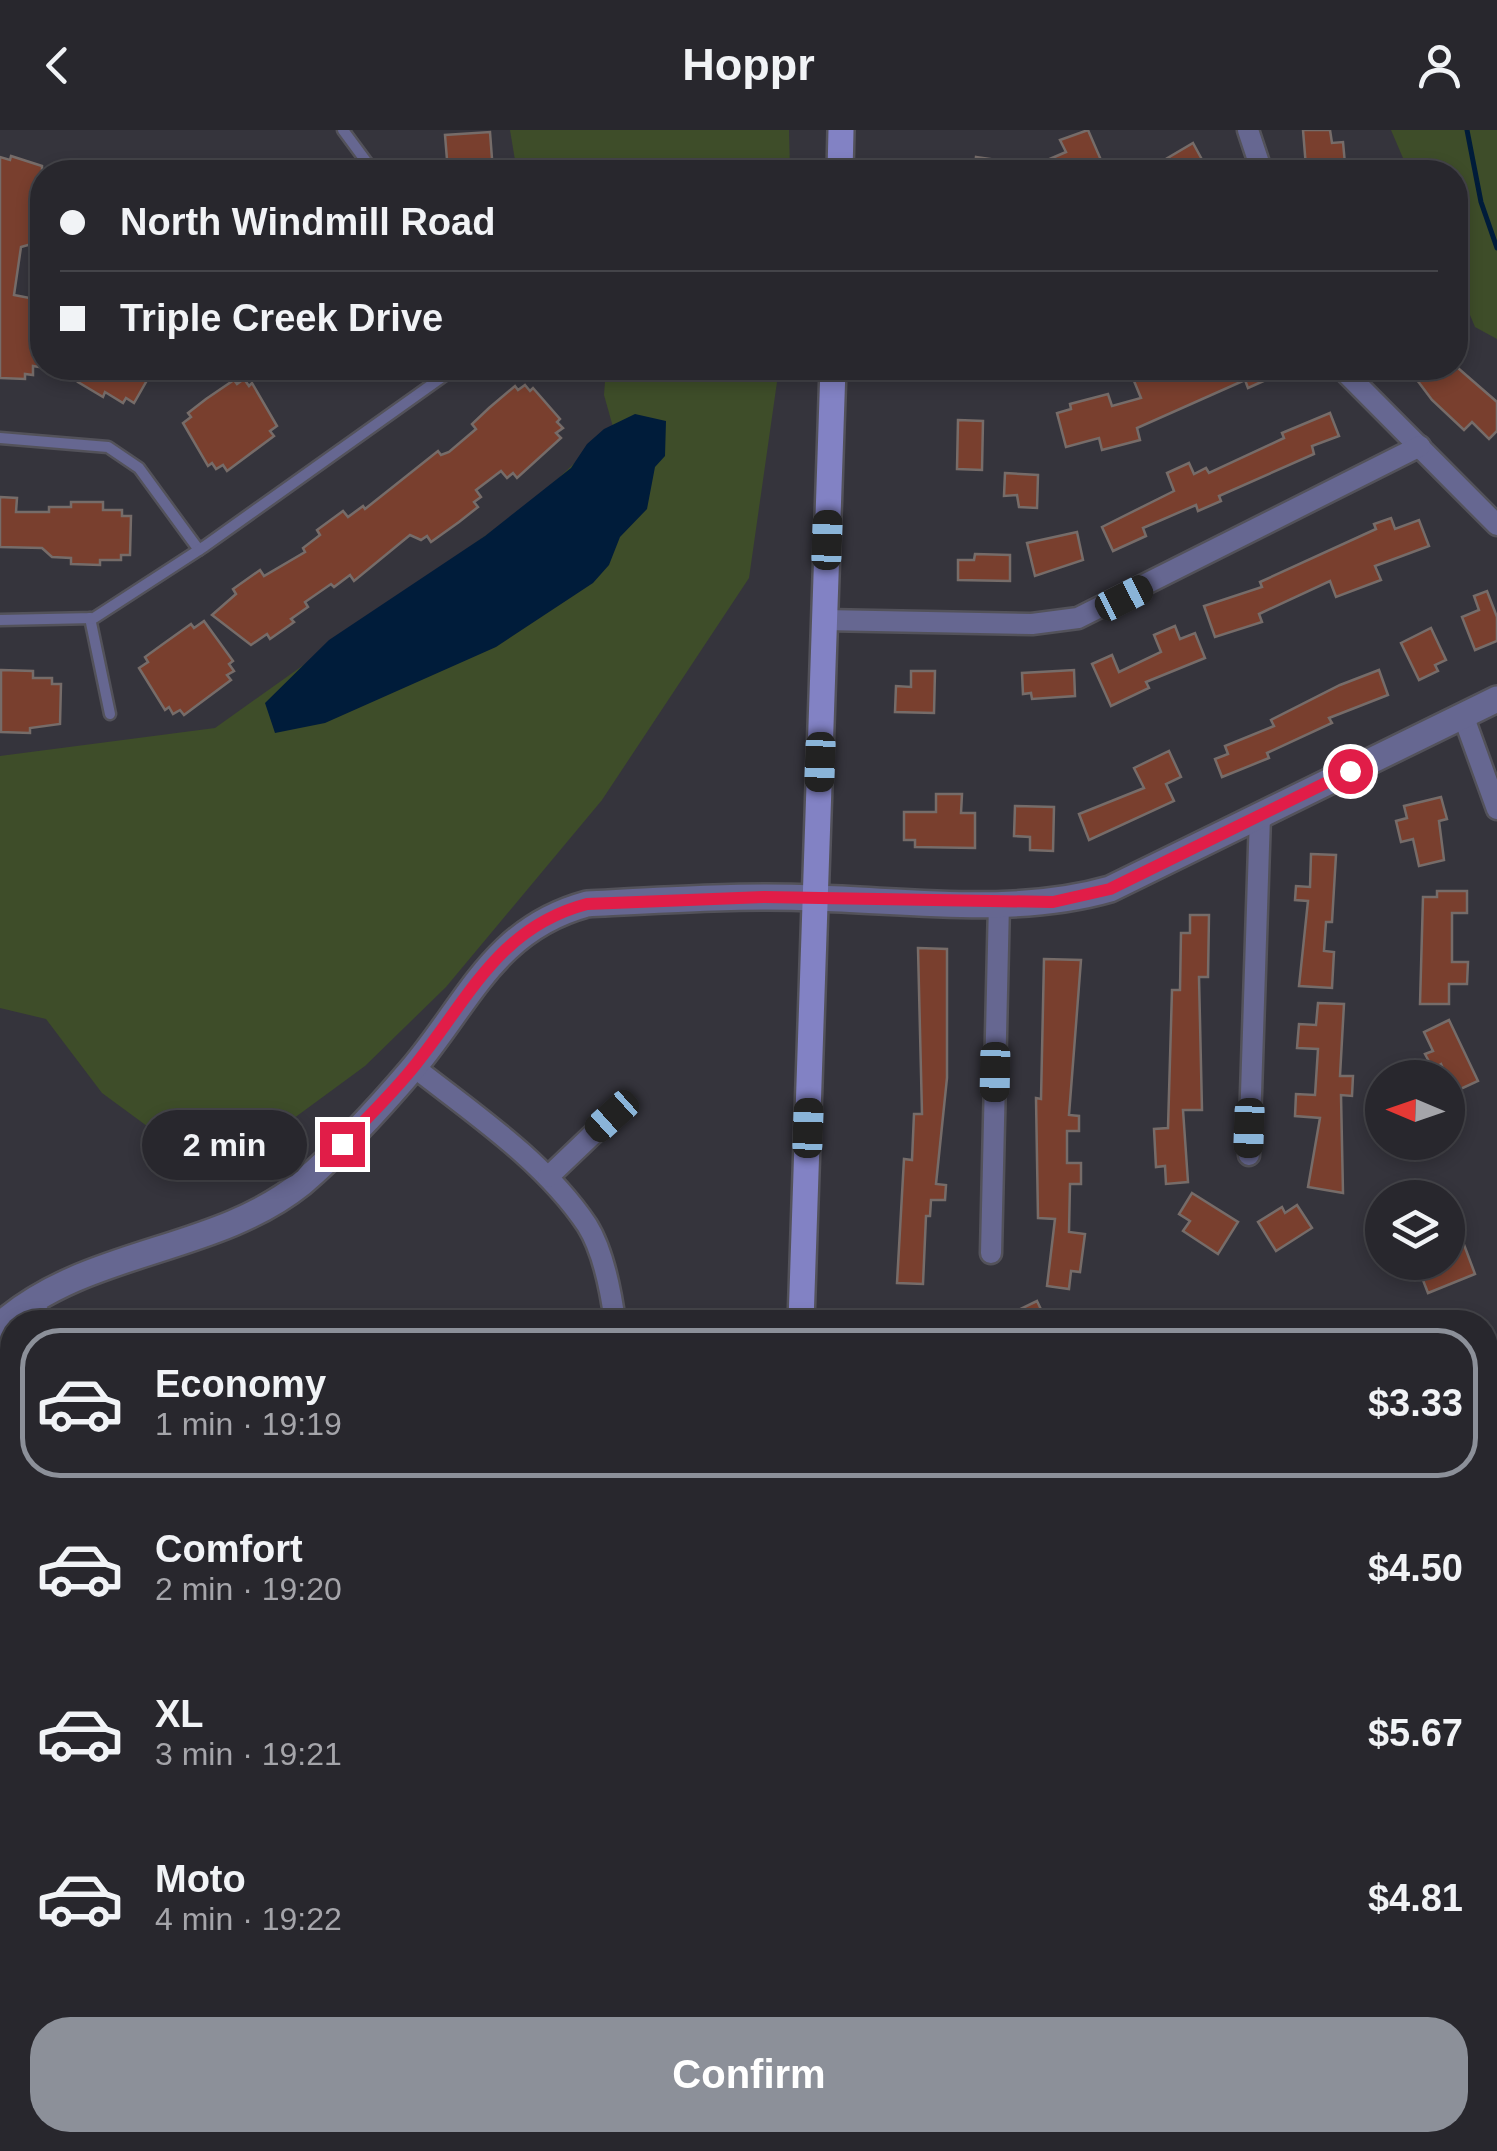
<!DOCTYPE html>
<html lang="en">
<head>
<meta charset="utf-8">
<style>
  :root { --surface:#28272d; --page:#302f35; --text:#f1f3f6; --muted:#a5a5aa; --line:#444449; --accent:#8c9099 }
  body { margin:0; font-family:Helvetica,sans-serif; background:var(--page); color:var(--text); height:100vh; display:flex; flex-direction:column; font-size:38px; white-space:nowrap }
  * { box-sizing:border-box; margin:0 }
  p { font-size:32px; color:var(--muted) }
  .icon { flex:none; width:55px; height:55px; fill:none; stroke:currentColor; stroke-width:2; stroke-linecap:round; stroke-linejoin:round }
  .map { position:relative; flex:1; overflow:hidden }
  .side { position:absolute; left:0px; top:1180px; width:1498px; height:842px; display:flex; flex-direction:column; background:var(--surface); border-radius:40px 40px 0 0; box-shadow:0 5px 15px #0003,0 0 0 2px var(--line) }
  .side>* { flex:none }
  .banner { position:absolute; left:30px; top:30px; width:1438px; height:220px; border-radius:40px; box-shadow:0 5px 15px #0003,0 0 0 2px var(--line); display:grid; align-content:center; height:220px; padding:0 30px; background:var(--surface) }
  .needle { width:65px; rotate:272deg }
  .controls { position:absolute; left:1365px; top:930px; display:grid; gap:20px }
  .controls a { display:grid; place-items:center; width:100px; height:100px; border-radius:50%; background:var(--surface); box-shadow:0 5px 15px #0003,0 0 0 2px var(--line); font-size:50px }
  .end { position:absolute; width:45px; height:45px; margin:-22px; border:12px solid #e11d48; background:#fff; box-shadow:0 0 0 5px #fff }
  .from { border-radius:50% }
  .bubble { position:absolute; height:70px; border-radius:35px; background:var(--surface); box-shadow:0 5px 15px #0003,0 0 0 2px var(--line); font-size:32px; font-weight:700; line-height:70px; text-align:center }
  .car { position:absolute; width:30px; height:60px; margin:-30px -15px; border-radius:12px; box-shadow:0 0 8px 2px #0007; background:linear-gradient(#222 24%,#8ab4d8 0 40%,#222 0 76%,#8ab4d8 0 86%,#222 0) }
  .banner b { display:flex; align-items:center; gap:35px; height:95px; font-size:38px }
  .banner b+b { border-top:2px solid var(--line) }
  .banner i { width:25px; height:25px; background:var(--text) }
  ul { padding:18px 0 0; list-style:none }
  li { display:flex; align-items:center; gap:30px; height:150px; margin:0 20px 15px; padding:0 10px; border:5px solid transparent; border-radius:40px }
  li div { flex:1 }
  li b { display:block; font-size:38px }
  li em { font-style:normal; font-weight:700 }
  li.on { border-color:var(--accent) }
  li>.icon { width:90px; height:90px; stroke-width:1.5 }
  .primary-button { display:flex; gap:20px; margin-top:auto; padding:20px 30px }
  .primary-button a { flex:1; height:115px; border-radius:40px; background:var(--accent); color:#fff; font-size:40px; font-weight:700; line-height:115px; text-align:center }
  header { display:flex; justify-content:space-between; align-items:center; height:130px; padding:0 30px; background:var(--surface); font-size:45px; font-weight:700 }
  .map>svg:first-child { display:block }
  .green { fill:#3e4d29 }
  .water { fill:#001c3a }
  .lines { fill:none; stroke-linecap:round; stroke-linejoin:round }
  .stream { stroke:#001c3a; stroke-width:5 }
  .building { fill:#793f2e; stroke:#766c69; stroke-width:2.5 }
  .service-casing { stroke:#53525a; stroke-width:15 }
  .minor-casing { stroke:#53525a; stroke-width:25 }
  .tertiary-casing { stroke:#53525a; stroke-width:30 }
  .secondary-casing { stroke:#53525a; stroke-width:30 }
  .service { stroke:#666791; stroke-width:10 }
  .minor { stroke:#666791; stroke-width:20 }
  .tertiary { stroke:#666791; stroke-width:25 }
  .secondary { stroke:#8282c4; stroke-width:25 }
  .route { stroke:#e11d48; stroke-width:12 }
</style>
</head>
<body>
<header><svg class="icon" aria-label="back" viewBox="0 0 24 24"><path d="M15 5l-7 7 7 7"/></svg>Hoppr<svg class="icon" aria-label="person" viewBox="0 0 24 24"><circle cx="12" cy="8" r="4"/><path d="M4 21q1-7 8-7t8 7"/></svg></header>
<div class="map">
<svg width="1497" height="2021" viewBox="0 0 1497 2021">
  <rect width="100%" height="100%" fill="#35343c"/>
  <g class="green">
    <polygon points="510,0 789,0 790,42 517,42"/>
    <polygon points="1391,0 1497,0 1497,209 1475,197 1455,149 1455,42 1409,42"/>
    <polygon points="606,238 779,238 749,448 602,670 446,857 365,936 215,1046 102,963 46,889 0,878 0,626 215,598 533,372 613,297 604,265"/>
    <polygon points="0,1434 12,1445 12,1703 0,1700"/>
    <polygon points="21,2010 483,2010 482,2021 19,2021"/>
  </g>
  <g class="water">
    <polygon points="635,284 666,291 665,326 655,337 647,379 620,407 609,435 593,453 496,517 325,593 275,603 265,573 329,510 485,406 571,338 587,314 604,299"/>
    <polygon points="272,2010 454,2010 452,2021 271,2021"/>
  </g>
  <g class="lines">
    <polyline class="stream" points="1467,0 1481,72 1497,118"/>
  </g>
  <g class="building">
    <polygon points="1088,0 1101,30 1072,42 1050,42 1045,31 1066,22 1060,10"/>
    <polygon points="1303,0 1330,0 1332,13 1343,12 1345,34 1306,37"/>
    <polygon points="490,2 493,42 448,42 445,5"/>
    <polygon points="1193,13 1206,37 1196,42 1174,42 1166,29"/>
    <polygon points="11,26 42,36 42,111 21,117 14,165 35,169 35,179 41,180 42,225 39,223 39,237 33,236 33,245 25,244 25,249 0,248 0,27 10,30"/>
    <polygon points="976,27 1025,34 1024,42 974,42"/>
    <polygon points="86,238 154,238 134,273 126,268 123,273 105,262 103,267 78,252"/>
    <polygon points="1166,238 1273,238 1265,241 1268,249 1248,258 1245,250 1137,298 1140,310 1102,320 1099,308 1066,317 1057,283 1071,279 1070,274 1108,264 1112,276 1141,268 1134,251"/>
    <polygon points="1408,238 1458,238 1497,272 1497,301 1489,309 1472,292 1464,300 1432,270"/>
    <polygon points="244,249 249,256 252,253 277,296 270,301 274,306 227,341 223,335 216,339 212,333 208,336 183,293 191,287 188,283 206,269 234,250 237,254"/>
    <polygon points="525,255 530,261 533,258 560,289 557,292 563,298 556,303 561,308 517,348 513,343 507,348 501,341 476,360 481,367 474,372 478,377 459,392 431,412 427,406 421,410 410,405 354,451 350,445 334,457 331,454 305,472 308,477 291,489 294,492 270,509 267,504 251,515 212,485 236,464 233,459 260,440 264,446 305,422 303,418 320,405 317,400 343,381 348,387 363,376 365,379 438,321 441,325 449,322 476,299 472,294 489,278 515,256 518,260"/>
    <polygon points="1330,283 1339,306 1312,316 1314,324 1219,366 1221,371 1198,381 1196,375 1143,398 1146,406 1113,421 1102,397 1174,361 1167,343 1189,333 1194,344 1206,338 1209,343 1284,308 1282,303"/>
    <polygon points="958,290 983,291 982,340 957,339"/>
    <polygon points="1005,343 1038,345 1037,378 1019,377 1017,365 1004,366"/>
    <polygon points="0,367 17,368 16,382 49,382 49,377 71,377 71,372 103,372 103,380 122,380 122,386 131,386 130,425 121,425 121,430 100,430 100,435 71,434 71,428 52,427 42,418 0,417"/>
    <polygon points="1391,388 1395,399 1419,390 1429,416 1375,436 1381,450 1336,467 1330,451 1259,484 1262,492 1215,507 1204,476 1262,457 1260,452 1376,399 1374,394"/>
    <polygon points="1077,402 1083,430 1035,446 1027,413"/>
    <polygon points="975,424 1010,425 1010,451 958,450 958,430 974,430"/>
    <polygon points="1487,461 1497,487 1497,511 1475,520 1462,487 1479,480 1474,466"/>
    <polygon points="204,491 233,531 229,534 234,541 227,545 231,550 184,585 180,580 173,584 169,577 165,580 139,538 148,532 145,527 163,514 191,494 194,498"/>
    <polygon points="1175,496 1180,509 1195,503 1205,528 1146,552 1149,558 1111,576 1092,534 1112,525 1119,542 1161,522 1154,505"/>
    <polygon points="1431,498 1446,530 1435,535 1438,541 1419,550 1401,513"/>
    <polygon points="1,540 33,541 33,548 52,548 52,554 61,554 60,594 30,598 30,603 1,602"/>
    <polygon points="1074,540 1075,566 1032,569 1031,563 1023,564 1022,543"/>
    <polygon points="1379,540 1388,565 1329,588 1332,593 1267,623 1269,628 1222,647 1215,629 1228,624 1225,616 1274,596 1271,590 1340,555"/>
    <polygon points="911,541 935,541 934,583 895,582 896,556 911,557"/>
    <polygon points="1169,621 1181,647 1166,654 1174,671 1089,710 1079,684 1144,658 1134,638"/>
    <polygon points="936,664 962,664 961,683 975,683 975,718 915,717 915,710 904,710 904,682 936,682"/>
    <polygon points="1441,667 1447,689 1439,691 1444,730 1419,736 1413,709 1401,712 1396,691 1407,688 1404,676"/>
    <polygon points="1015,676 1054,677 1053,721 1030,720 1030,707 1014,706"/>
    <polygon points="1311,724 1336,725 1332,792 1326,792 1324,821 1334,822 1332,858 1299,856 1308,771 1295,770 1296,756 1310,757"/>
    <polygon points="1437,761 1467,761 1467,783 1452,783 1452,832 1468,832 1467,854 1449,854 1449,874 1420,874 1423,767 1437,767"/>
    <polygon points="1190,785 1209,785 1208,847 1199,847 1202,980 1183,980 1188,1052 1166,1054 1165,1036 1156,1037 1154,999 1168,998 1172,860 1180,860 1181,803 1190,803"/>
    <polygon points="918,818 947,819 947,948 936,1054 946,1055 945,1070 931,1070 930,1086 926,1086 923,1154 897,1153 904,1029 912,1030 914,984 922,984"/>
    <polygon points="1044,829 1081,830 1069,985 1079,986 1079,1001 1067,1001 1067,1033 1081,1033 1081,1054 1070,1054 1069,1102 1085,1104 1080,1142 1071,1141 1069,1159 1047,1156 1055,1089 1038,1088 1036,968 1041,969"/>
    <polygon points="1318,873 1344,874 1340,946 1353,946 1352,966 1341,965 1343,1063 1308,1057 1320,988 1295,986 1296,964 1315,965 1318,919 1297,918 1299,894 1316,895"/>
    <polygon points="1449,890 1478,951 1454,962 1441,934 1433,939 1425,924 1433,921 1424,902"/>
    <polygon points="1192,1063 1238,1092 1218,1124 1183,1101 1190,1091 1179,1084"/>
    <polygon points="1297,1075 1312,1098 1276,1121 1258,1092 1282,1077 1285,1083"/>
    <polygon points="1463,1112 1475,1144 1428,1163 1416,1132 1448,1132 1448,1118"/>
    <polygon points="1037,1171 1047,1192 993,1192"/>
  </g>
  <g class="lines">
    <g class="service-casing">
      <g id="service">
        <polyline points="343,0 374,42"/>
        <polyline points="0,308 108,317 139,338 199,420"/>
        <polyline points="90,488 110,584"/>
        <polyline points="0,490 94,488 205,416 455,238"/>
        <polyline points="659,2012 773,2016"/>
      </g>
    </g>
    <g class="minor-casing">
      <g id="minor">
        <polyline points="1248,0 1262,42"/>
        <polyline points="1341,238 1497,395"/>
        <polyline points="824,490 1032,494 1078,488 1420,316"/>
        <polyline points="1463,585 1497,679"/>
        <path d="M414 937C474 984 544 1031 587 1095 604 1122 611 1162 615 1192"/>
        <polyline points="1249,1025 1260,686"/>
        <polyline points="548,1047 612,986"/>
        <polyline points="991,1123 999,773"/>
        <polyline points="31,1172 45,1192"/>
        <polyline points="1486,1756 1497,1305"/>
        <polyline points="958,2010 960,2021"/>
      </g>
    </g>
    <g class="tertiary-casing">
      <path id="tertiary" d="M0 1195C87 1118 214 1124 302 1053 342 1019 380 977 414 937 470 870 495 799 587 774 663 770 739 765 815 768 912 771 1016 786 1110 759L1497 569"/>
    </g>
    <g class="secondary-casing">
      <g id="secondary">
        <polyline points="840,42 841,0"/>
        <polyline points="801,1192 833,238"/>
        <polyline points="774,2021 775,2010"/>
      </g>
    </g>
    <use href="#service" class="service"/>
    <use href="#minor" class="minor"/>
    <use href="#tertiary" class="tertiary"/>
    <use href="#secondary" class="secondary"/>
  </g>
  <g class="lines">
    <path class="route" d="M342 1014C367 988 394 962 416 934 469 868 499 797 587 774L764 767 1053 772 1110 759 1350 641"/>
  </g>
</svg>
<div class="controls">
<a><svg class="needle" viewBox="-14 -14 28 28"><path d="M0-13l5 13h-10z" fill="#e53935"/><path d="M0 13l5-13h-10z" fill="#a5a5aa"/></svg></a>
<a><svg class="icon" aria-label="layers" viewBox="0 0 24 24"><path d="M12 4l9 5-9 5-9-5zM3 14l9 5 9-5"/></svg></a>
</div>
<i class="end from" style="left:1350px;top:641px"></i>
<i class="end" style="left:342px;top:1014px"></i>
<div class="bubble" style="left:142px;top:980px;width:165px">2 min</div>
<i class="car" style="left:827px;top:410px;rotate:2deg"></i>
<i class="car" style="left:1124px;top:468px;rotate:63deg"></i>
<i class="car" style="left:820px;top:632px;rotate:182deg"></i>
<i class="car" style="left:995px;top:942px;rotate:181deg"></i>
<i class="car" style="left:612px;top:986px;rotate:228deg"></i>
<i class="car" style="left:808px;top:998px;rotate:2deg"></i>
<i class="car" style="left:1249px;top:998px;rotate:182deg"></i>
<div class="banner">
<b><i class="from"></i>North Windmill Road</b>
<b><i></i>Triple Creek Drive</b>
</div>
<section class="side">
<ul>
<li class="on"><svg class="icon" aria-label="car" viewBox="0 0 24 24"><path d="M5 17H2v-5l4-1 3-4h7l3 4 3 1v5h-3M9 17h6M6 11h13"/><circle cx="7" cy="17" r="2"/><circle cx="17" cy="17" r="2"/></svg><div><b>Economy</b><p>1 min · 19:19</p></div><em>$3.33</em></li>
<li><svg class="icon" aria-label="car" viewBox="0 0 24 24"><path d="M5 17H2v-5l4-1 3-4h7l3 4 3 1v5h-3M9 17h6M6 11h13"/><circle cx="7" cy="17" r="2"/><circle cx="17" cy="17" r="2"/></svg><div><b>Comfort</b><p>2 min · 19:20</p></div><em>$4.50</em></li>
<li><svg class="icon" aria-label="car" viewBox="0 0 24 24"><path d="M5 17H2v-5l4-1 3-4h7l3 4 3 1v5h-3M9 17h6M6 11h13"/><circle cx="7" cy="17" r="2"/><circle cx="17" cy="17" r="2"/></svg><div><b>XL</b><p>3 min · 19:21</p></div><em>$5.67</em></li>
<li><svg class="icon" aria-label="car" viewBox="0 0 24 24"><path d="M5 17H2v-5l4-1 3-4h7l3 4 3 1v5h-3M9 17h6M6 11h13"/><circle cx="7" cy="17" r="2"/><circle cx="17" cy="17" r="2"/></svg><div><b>Moto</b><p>4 min · 19:22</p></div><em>$4.81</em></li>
</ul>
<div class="primary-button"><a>Confirm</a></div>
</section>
</div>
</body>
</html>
